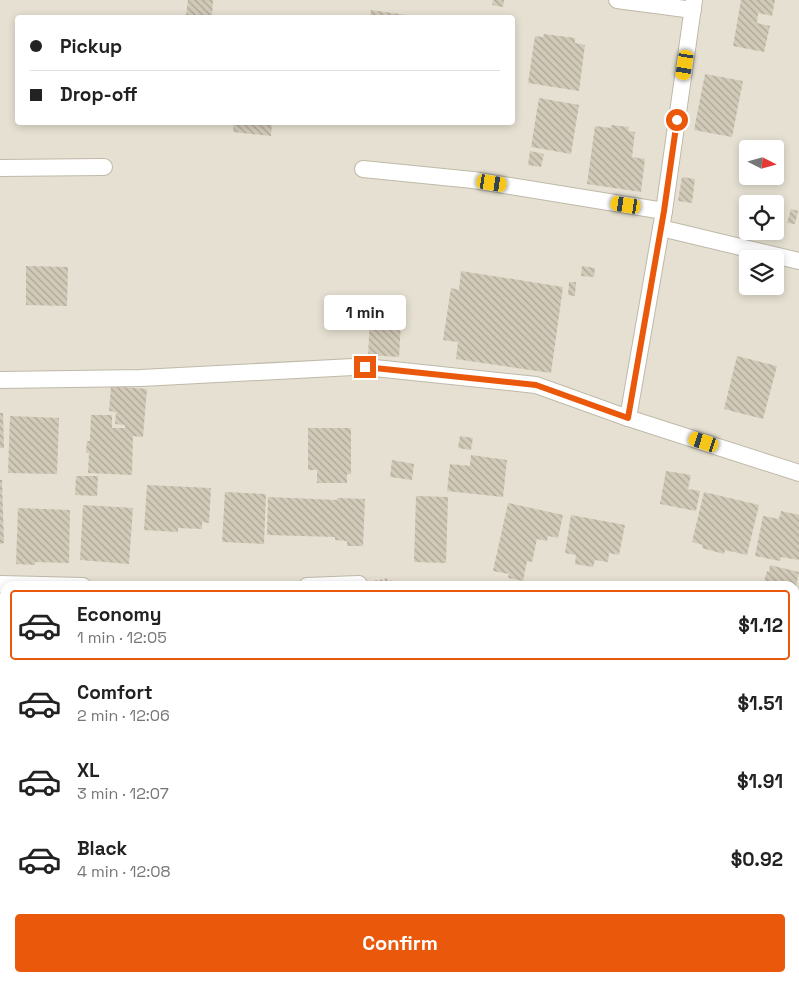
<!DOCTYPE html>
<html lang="en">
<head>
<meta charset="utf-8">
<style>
  :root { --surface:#fff; --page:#f6f6f6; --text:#222; --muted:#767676; --line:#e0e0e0; --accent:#ea580c }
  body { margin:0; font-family:"Space Grotesk",sans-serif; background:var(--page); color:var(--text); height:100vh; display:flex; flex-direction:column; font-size:19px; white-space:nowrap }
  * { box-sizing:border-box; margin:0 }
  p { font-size:16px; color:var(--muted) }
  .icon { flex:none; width:28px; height:28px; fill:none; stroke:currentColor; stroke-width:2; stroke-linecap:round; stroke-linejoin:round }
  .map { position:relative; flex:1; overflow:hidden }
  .drawer { position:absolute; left:0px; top:581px; width:800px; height:401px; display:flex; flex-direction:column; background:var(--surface); border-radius:15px 15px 0 0; box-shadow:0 2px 8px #0003 }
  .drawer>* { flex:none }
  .guide { position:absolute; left:15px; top:15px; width:500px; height:110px; border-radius:5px; box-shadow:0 2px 8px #0003; display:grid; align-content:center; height:110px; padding:0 15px; background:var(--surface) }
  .needle { width:32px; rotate:96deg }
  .buttons { position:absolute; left:739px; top:140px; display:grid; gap:10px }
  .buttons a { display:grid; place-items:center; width:45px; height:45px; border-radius:5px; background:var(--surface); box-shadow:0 2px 8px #0003; font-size:25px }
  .end { position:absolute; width:22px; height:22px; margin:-11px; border:6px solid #ea580c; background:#fff; box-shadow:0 0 0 2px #fff }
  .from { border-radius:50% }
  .bubble { position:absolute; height:35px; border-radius:5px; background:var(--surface); box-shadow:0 2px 8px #0003; font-size:16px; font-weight:600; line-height:35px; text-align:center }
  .car { position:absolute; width:15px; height:30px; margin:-15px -8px; border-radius:6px; box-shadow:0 0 4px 1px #0007; background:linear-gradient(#f5c518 24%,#345 0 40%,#f5c518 0 76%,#345 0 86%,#f5c518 0) }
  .guide b { display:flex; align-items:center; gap:18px; height:48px; font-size:19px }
  .guide b+b { border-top:1px solid var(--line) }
  .guide i { width:12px; height:12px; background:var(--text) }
  ul { padding:9px 0 0; list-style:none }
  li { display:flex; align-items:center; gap:15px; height:70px; margin:0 10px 8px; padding:0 5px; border:2px solid transparent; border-radius:5px }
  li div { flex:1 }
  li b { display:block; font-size:19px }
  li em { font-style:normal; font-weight:600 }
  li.selected { border-color:var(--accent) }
  li>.icon { width:45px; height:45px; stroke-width:1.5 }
  .button { display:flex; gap:10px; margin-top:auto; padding:10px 15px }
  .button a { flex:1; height:58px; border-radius:5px; background:var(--accent); color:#fff; font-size:20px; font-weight:600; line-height:58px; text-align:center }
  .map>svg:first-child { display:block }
  .residential { fill:#e5e0d1; fill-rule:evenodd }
  .building { fill:url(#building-back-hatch) }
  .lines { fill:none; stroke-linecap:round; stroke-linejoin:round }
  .minor-casing { stroke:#bfb9a8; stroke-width:18 }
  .path { stroke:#beb397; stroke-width:3; stroke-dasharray:2.5 2.5; stroke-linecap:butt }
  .minor { stroke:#fff; stroke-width:16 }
  .route { stroke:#ea580c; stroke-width:6 }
</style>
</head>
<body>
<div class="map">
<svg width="799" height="982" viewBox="0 0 799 982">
  <defs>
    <pattern id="building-back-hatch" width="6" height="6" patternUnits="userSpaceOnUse" patternTransform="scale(1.25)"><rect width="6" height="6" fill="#d2cab8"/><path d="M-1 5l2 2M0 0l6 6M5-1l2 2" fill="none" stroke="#aca596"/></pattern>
  </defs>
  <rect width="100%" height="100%" fill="#f1eee3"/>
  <path class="residential" d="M0 0H799V982H0ZM18 18H512V122H18ZM748 149H775V176H748ZM748 204H775V231H748ZM748 259H775V286H748ZM5 586H795V978H5Z"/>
  <g class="building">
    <polygon points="188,0 213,0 212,18 186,16"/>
    <polygon points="493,0 504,0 503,7 492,5"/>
    <polygon points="741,0 775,0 772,16 758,13 757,23 770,26 764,52 733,46"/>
    <polygon points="371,10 413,16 413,18 370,18"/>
    <polygon points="544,34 575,38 575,43 585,45 579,91 528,83 535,36 543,37"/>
    <polygon points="705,74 743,81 732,137 694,130"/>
    <polygon points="539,98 579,105 571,154 531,147"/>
    <polygon points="234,122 272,122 271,136 233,132"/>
    <polygon points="611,125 629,127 628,131 635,132 632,157 645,159 641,192 587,184 595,126 611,128"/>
    <polygon points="530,151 544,154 541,167 528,165"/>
    <polygon points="682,177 695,179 692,203 678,201"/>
    <polygon points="791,209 798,211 795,224 787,223"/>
    <polygon points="26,266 68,267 67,306 26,305"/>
    <polygon points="582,266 595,268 594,277 581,276"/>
    <polygon points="461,271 563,287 551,373 456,359 458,342 443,340 451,288 459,290"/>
    <polygon points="569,282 576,282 575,296 568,295"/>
    <polygon points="374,301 384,301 384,313 373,313"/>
    <polygon points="370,321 401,323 399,357 368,355"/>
    <polygon points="737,356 777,366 763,419 724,409"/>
    <polygon points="111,386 147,389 143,437 133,436 132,475 88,473 89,453 86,453 87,441 90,441 91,415 112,415 112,428 125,428 125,425 115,424 116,412 109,411"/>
    <polygon points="0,413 3,413 4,448 0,448"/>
    <polygon points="10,416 59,418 57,474 8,473"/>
    <polygon points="308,428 351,428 351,474 347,474 347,483 317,483 317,470 308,470"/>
    <polygon points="460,436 473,438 471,450 458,448"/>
    <polygon points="471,455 507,460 503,497 447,491 450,464 470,466"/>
    <polygon points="392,460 414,464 412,480 390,477"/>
    <polygon points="666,471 691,475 688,489 700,491 696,511 660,504"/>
    <polygon points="76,476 98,476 97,496 75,495"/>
    <polygon points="0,480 2,480 4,543 0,544"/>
    <polygon points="147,485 211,488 209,523 202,522 202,529 178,528 178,532 144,530"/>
    <polygon points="225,492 266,494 264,544 222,542"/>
    <polygon points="704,492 759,505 747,555 725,550 724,554 702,548 703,545 692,542"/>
    <polygon points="416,496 448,497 446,563 414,562"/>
    <polygon points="268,497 337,500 337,498 365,499 363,546 347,546 347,541 335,540 335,537 267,535"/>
    <polygon points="508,503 563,515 558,538 548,536 547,541 537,539 532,562 527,561 523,581 508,578 509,574 493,571"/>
    <polygon points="83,505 133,508 129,564 80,560"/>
    <polygon points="18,508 70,510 69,563 35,562 35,565 16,564"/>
    <polygon points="781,511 799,515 799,560 781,557 780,561 755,556 763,516 779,519"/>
    <polygon points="571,515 625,525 619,555 609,553 608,562 595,560 593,567 575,564 576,555 565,553"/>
    <polygon points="770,565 799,572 796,586 766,586 766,583 764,582 767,571 769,572"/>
    <polygon points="798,618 799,618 799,635 795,634"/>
    <polygon points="797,638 799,639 799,676 795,675 795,646"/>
    <polygon points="0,643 5,644 5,687 0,687"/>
    <rect x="0" y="694" width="5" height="66"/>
    <polygon points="795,810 799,811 799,830 796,843"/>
    <polygon points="86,978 126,978 125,982 85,982"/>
    <polygon points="162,978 199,978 199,982 161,982"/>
    <polygon points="262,978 280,978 280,981 262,980"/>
  </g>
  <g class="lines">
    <g class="minor-casing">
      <g id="minor">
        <polyline points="617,0 693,10"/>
        <polyline points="0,168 104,167"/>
        <polyline points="363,169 473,180 664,211"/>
        <polyline points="661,228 799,261"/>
        <polyline points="365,367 536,385 628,418 799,473"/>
        <polyline points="0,380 141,378 353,367"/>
        <polyline points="628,418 664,211 694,0"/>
        <polyline points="0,584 83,586"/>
        <polyline points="307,586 359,584"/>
        <polyline points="795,701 799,702"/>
        <polyline points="0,795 5,795"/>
        <polyline points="660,978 681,982"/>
      </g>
    </g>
    <polyline class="path" points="375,582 386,580 400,586"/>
    <use href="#minor" class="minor"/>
  </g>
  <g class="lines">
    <polyline class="route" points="365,367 536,385 628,418 664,211 677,120"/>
  </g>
</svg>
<div class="buttons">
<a><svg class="needle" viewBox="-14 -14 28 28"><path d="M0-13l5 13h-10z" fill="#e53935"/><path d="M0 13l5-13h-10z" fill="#767676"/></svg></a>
<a><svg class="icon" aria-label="locate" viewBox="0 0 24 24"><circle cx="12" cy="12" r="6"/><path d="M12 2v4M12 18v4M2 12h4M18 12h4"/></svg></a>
<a><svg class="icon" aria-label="layers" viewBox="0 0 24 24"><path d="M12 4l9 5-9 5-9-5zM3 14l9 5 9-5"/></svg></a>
</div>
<i class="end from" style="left:677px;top:120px"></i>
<i class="end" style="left:365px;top:367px"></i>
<div class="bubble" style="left:324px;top:295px;width:82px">1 min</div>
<i class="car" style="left:685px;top:65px;rotate:189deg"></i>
<i class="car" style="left:492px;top:183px;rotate:99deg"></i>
<i class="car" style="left:626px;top:205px;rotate:279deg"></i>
<i class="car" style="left:704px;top:442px;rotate:288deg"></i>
<div class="guide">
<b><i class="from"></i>Pickup</b>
<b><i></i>Drop-off</b>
</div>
<section class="drawer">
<ul>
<li class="selected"><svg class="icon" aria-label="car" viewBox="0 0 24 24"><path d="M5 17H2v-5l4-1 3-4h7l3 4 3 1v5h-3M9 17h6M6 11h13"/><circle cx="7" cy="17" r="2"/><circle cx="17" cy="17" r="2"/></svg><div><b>Economy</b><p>1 min · 12:05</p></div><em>$1.12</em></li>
<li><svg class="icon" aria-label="car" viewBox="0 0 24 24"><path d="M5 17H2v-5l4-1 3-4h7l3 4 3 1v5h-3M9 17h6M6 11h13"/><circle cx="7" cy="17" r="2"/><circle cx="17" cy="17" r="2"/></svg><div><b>Comfort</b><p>2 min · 12:06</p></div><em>$1.51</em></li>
<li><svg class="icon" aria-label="car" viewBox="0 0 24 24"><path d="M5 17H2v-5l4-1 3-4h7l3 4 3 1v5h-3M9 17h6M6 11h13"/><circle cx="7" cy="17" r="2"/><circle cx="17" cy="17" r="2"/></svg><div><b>XL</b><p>3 min · 12:07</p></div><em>$1.91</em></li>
<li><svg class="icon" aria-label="car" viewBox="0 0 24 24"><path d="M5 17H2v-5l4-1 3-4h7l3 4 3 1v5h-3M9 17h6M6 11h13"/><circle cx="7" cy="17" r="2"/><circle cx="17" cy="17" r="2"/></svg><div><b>Black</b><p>4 min · 12:08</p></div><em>$0.92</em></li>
</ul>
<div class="button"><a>Confirm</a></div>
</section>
</div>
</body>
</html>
